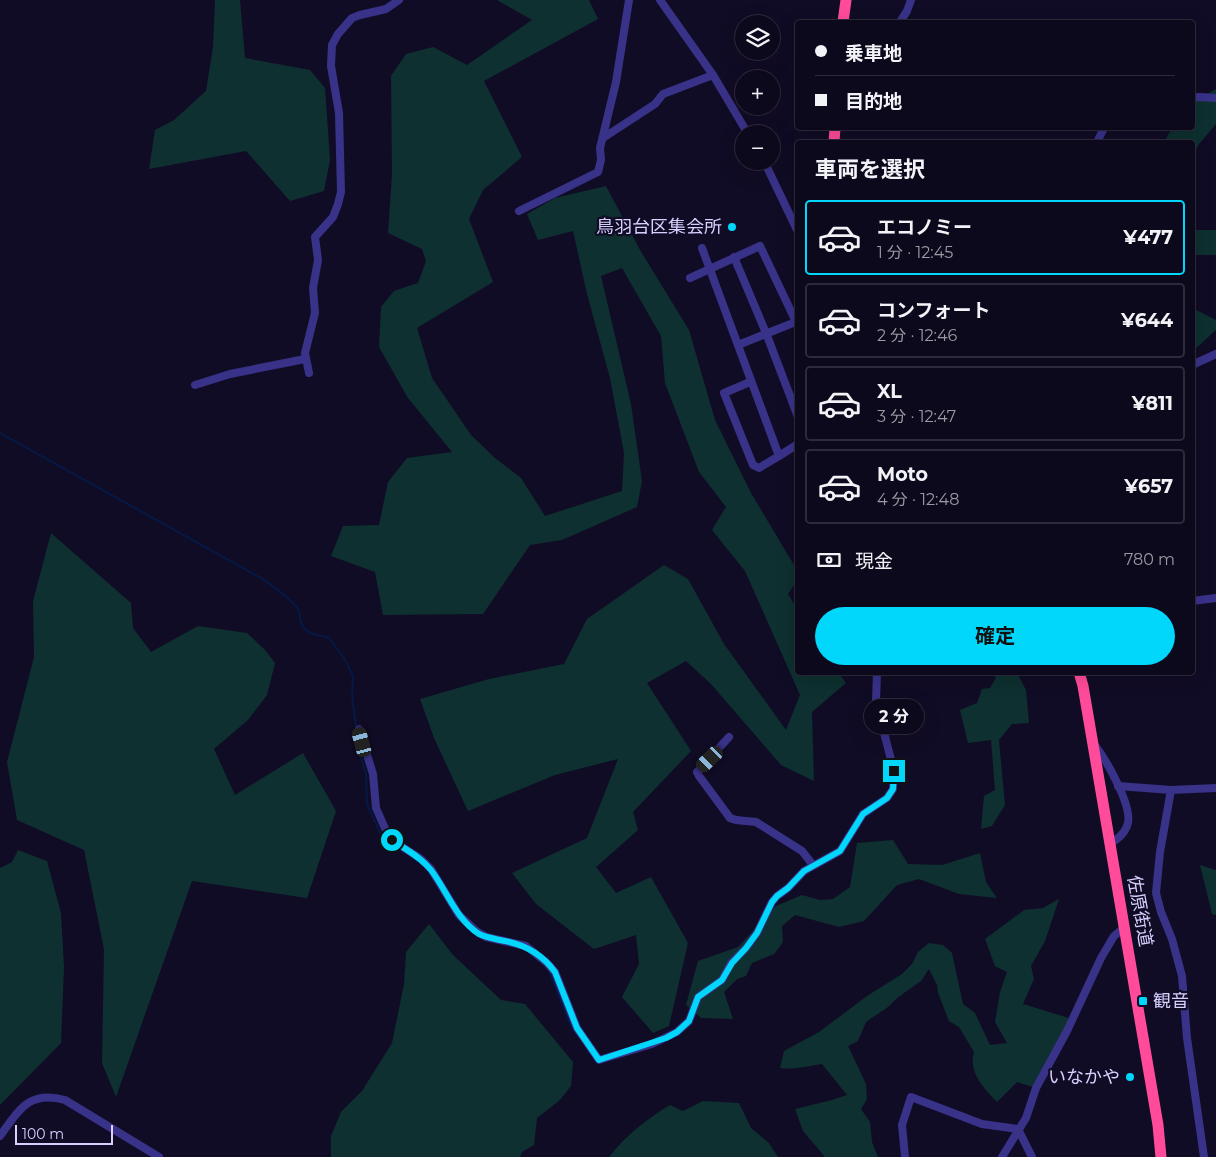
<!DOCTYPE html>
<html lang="ja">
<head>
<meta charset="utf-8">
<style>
  :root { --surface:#0d091c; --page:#161225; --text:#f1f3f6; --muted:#9a9aa3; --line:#2d2a3b; --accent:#00d7fb }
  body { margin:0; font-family:Montserrat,"Noto Sans JP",sans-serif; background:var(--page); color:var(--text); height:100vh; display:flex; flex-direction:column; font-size:19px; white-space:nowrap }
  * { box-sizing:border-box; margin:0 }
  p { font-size:16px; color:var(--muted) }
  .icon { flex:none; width:28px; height:28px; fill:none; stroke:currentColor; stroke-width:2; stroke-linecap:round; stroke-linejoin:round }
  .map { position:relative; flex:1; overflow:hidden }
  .sheet { position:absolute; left:795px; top:140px; width:400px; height:535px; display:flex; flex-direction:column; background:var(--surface); border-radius:5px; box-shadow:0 5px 20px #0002,0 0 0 1px var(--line) }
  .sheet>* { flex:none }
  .hud { position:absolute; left:795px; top:20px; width:400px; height:110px; border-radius:5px; box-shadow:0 5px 20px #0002,0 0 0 1px var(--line); display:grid; align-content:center; height:110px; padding:0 20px; background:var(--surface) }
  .fabs { position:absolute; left:735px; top:15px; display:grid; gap:10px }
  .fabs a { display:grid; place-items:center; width:45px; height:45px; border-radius:50%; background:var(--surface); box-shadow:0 5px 20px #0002,0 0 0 1px var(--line); font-size:25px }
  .scale { position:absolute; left:15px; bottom:12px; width:98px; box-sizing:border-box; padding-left:5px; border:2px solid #d8d0ff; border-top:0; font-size:14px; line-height:18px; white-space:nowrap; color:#d8d0ff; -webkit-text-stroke:4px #110c25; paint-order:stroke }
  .end { position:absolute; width:22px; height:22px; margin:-11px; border:6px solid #00d7fb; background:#111; box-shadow:0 0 0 2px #111 }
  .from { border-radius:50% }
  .bubble { position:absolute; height:35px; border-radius:18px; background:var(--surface); box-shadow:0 5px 20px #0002,0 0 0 1px var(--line); font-size:16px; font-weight:700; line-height:35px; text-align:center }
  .car { position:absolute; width:15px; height:30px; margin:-15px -8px; border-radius:6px; box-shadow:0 0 4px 1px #0007; background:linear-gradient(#222 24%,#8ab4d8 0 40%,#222 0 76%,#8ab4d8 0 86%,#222 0) }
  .hud b { display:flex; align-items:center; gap:18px; height:48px; font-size:19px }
  .hud b+b { border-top:1px solid var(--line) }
  .hud i { width:12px; height:12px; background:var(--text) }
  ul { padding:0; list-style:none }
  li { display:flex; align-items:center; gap:15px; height:75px; margin:0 10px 8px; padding:0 10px; border:2px solid var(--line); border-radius:5px }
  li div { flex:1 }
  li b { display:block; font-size:19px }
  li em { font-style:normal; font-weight:700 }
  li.active { border-color:var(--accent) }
  li>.icon { width:45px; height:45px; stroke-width:1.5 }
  h2 { padding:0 20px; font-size:22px; line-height:60px }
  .pay { display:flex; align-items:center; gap:12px; height:55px; padding:0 20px; font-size:19px }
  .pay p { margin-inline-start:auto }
  .primary-button { display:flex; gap:10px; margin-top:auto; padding:10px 20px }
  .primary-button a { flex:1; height:58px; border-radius:30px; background:var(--accent); color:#111; font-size:20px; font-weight:700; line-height:58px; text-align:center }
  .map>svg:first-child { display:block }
  .green { fill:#0e3030 }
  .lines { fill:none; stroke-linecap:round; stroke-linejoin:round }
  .stream { stroke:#041946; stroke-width:2 }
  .minor { stroke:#393289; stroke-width:8 }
  .highway { stroke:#ff4b9a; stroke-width:11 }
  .route { stroke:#00d7fb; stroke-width:6 }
  .poi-dot { fill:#00d7fb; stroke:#110c25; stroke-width:2 }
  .labels { text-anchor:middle; stroke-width:4.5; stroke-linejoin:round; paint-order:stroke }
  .poi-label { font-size:18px; fill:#d8d0ff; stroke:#110c25; text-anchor:end }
  .street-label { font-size:18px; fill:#d8d0ff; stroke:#110c25 }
</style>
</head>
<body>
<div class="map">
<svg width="1216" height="1157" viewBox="0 0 1216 1157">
  <rect width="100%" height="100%" fill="#110c25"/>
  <g class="green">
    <polygon points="215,0 240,0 245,58 310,70 325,88 330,160 324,191 290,201 246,151 149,169 155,130 174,120 206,91 213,47"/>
    <polygon points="497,0 589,0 598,19 484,81 522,157 483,190 469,219 493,282 417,328 432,378 471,435 495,458 521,478 545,516 622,491 624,453 610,378 587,294 573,231 538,240 527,214 555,198 606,186 640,250 689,330 715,420 751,493 797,570 797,581 788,594 797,609 798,672 839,673 846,683 812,712 814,781 781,765 711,684 686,661 647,683 691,751 633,812 638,830 596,867 616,893 651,877 688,943 669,1026 653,1033 622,997 639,964 636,935 594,949 536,904 512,873 587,838 618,759 555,775 468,811 434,738 420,699 489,679 564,664 587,619 664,565 688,579 724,644 786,730 800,695 745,571 712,530 726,507 699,472 665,383 661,336 622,268 601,276 631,404 642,481 637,507 562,540 530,545 483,614 383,615 375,572 331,556 343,526 379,525 388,482 407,458 452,452 408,398 379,347 381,307 394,291 418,283 426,261 422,249 388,233 392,175 391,76 406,54 433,47 467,65 532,20"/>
    <polygon points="1216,89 1216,124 1199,144 1193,156 1192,142 1164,142 1172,128 1192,128 1193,102"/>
    <polygon points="1192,230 1216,230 1216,255 1193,255"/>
    <polygon points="1192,308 1216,320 1216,330 1193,351"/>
    <polygon points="51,533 131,603 133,628 151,652 198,626 247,633 265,650 275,663 267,695 248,720 214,749 235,795 303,753 336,811 307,898 192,881 116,1097 102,1063 104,949 84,850 17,820 7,762 34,657 33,601"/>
    <polygon points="992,673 1025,673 1018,675 1026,690 1029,723 1012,724 999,740 1005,805 992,826 981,829 984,796 995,790 991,740 968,743 960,710 977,703 982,689 990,688 996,678"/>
    <polygon points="893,840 908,864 942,865 980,853 986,882 997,898 959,894 919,879 897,885 864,921 839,927 795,915 782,926 783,942 774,954 752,963 746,976 737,979 724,992 733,1019 701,1018 686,1005 698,961 738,947 776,906 802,895 820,900 833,899 850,887 857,843"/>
    <polygon points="18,850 47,861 61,913 64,967 61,1043 0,1105 0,868 12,862"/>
    <polygon points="1200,865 1216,870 1216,915 1212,914"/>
    <path d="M1059 899 1045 941 1031 966 1034 979 1023 1004 1072 1019 1036 1088 1017 1082 997 1102C984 1088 968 1073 974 1052L959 1027 949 1021 938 993 937 985 929 969 921 981 897 998 888 1007 866 1022 858 1041 848 1046 866 1084 867 1099 861 1109 870 1122 872 1142 878 1157H825L803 1131 795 1109 832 1100 847 1095 822 1064C806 1066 797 1070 780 1068L784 1051 819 1032 867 996 902 974 912 964 918 952 929 943 943 945 952 953 963 1004 975 1013 990 1045 1007 1043 995 1022 1000 992 1007 972 995 966 985 939 1024 910 1043 908Z"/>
    <polygon points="429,924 453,955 501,1000 525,1004 573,1062 571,1086 560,1100 537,1118 534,1145 522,1152 520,1157 331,1157 331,1136 341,1112 362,1091 392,1043 404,984 406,952"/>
    <path d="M703 1101 739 1103 751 1128 769 1143 778 1157H609C625 1136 648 1118 670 1105L683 1111Z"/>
  </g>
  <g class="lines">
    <g class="stream">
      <path d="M0 433 268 582C277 590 291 599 298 609 301 615 299 623 304 628 312 637 321 634 329 638L344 658 353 676 352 695 356 728 354 733 366 774 367 804 380 833 389 843 398 848"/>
      <polyline points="549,971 569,1021 577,1035"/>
    </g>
    <g class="minor">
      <polyline points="660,0 713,75 748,134"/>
      <polyline points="900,22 907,11 911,0"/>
      <polyline points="1192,98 1199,97 1216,98"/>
      <polyline points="603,138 655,104 663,94 713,75"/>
      <polyline points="1097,142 1104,128"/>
      <polyline points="764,161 798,232"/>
      <polyline points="519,211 598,172 601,160 600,148 616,82 629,0"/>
      <polyline points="702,248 779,456 798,444"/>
      <polyline points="734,257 766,333 792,401"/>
      <polyline points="690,278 760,246 798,326"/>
      <polyline points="738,345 798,321"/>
      <polyline points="1192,365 1216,354"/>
      <polyline points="309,373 305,353 315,313 313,288 318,260 315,237 333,217 338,204 341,192 339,113 331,66 332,45 338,34 352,18 360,15 386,9 399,0"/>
      <polyline points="750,382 724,393 753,465 759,468 779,456"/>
      <polyline points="195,385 230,374 305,359"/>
      <polyline points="798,399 792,401 798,417"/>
      <polyline points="1192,601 1216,598"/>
      <polyline points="359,729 373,774 376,808 388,835 401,846 421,859 431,869 459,915 476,931 486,937 526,946 547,963 555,972 577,1028 599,1060 652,1044 677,1032 689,1021 698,997 722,980 731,963 746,948 757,933 772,902 777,896 788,888 804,871 840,851 863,814 887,798 893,789 894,771 876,702 877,672"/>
      <path d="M729 737 697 772 699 776 730 818C739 822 747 820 756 822L802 851 813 865"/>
      <path d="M1094 744C1105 758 1135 809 1127 826 1124 834 1118 839 1111 843"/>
      <polyline points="1118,786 1171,790 1216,788"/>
      <polyline points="1171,790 1160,852 1156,893 1161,912 1172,939 1182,976 1187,1038 1204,1157"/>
      <polyline points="1018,1129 1032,1157"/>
      <path d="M0 1136C19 1110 29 1090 65 1100L159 1157"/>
      <polyline points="905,1157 902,1125 911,1097 982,1124 1018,1129"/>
      <polyline points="1002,1157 1026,1118 1036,1088 1067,1031 1101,958 1114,936 1125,927"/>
    </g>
    <g class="highway">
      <polyline points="843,22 846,0"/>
      <polyline points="834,142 835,128"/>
      <polyline points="1079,672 1083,686 1158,1125 1161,1157"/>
    </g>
  </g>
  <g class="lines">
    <path class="route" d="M392 840C405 849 421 857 431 870 447 891 456 919 479 934 487 938 496 939 505 941 526 945 542 954 555 972L577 1028 599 1060 666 1038 677 1032 689 1021 698 997 722 980 732 963 746 948 757 933 772 902 777 896 788 888 804 871 840 851 863 814 887 798 893 789 894 771"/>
  </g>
  <g class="poi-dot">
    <circle cx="732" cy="227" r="5"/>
    <rect x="1138" y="996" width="10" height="10" rx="2.5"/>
    <circle cx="1130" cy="1077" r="5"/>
  </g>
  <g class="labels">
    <g class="poi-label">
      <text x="722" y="233">鳥羽台区集会所</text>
      <text x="1153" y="1007" text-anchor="start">観音</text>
      <text x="1120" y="1083">いなかや</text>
    </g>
    <g class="street-label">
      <text transform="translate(1140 911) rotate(80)" y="6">佐原街道</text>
    </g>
  </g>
</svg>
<div class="fabs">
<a><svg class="icon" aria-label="layers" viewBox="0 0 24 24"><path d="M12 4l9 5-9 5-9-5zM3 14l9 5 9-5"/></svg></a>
<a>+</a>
<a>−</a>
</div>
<div class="scale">100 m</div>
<i class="end from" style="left:392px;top:840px"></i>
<i class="end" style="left:894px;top:771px"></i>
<div class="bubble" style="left:864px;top:699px;width:60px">2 分</div>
<i class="car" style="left:362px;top:742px;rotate:345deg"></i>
<i class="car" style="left:710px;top:759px;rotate:226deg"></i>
<div class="hud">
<b><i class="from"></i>乗車地</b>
<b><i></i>目的地</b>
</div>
<section class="sheet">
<h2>車両を選択</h2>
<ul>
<li class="active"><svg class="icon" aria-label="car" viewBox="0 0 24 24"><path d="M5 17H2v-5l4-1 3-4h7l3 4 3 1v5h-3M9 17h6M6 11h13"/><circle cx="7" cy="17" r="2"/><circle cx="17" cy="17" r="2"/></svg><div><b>エコノミー</b><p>1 分 · 12:45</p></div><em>¥477</em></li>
<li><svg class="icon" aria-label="car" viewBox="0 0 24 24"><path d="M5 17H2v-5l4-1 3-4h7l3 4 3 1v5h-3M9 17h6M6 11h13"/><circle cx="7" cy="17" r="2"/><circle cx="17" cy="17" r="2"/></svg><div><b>コンフォート</b><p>2 分 · 12:46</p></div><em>¥644</em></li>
<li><svg class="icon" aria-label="car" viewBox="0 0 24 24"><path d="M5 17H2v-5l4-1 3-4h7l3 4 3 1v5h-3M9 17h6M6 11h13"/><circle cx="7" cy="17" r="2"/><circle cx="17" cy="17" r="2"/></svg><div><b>XL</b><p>3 分 · 12:47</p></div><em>¥811</em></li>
<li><svg class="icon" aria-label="car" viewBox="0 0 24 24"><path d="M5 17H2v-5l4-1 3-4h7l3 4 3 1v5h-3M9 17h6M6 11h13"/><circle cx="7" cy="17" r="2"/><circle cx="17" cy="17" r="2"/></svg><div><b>Moto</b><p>4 分 · 12:48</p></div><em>¥657</em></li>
</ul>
<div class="pay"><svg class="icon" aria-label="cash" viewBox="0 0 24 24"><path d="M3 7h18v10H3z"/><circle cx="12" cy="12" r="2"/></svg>現金<p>780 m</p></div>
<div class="primary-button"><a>確定</a></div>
</section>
</div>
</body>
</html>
